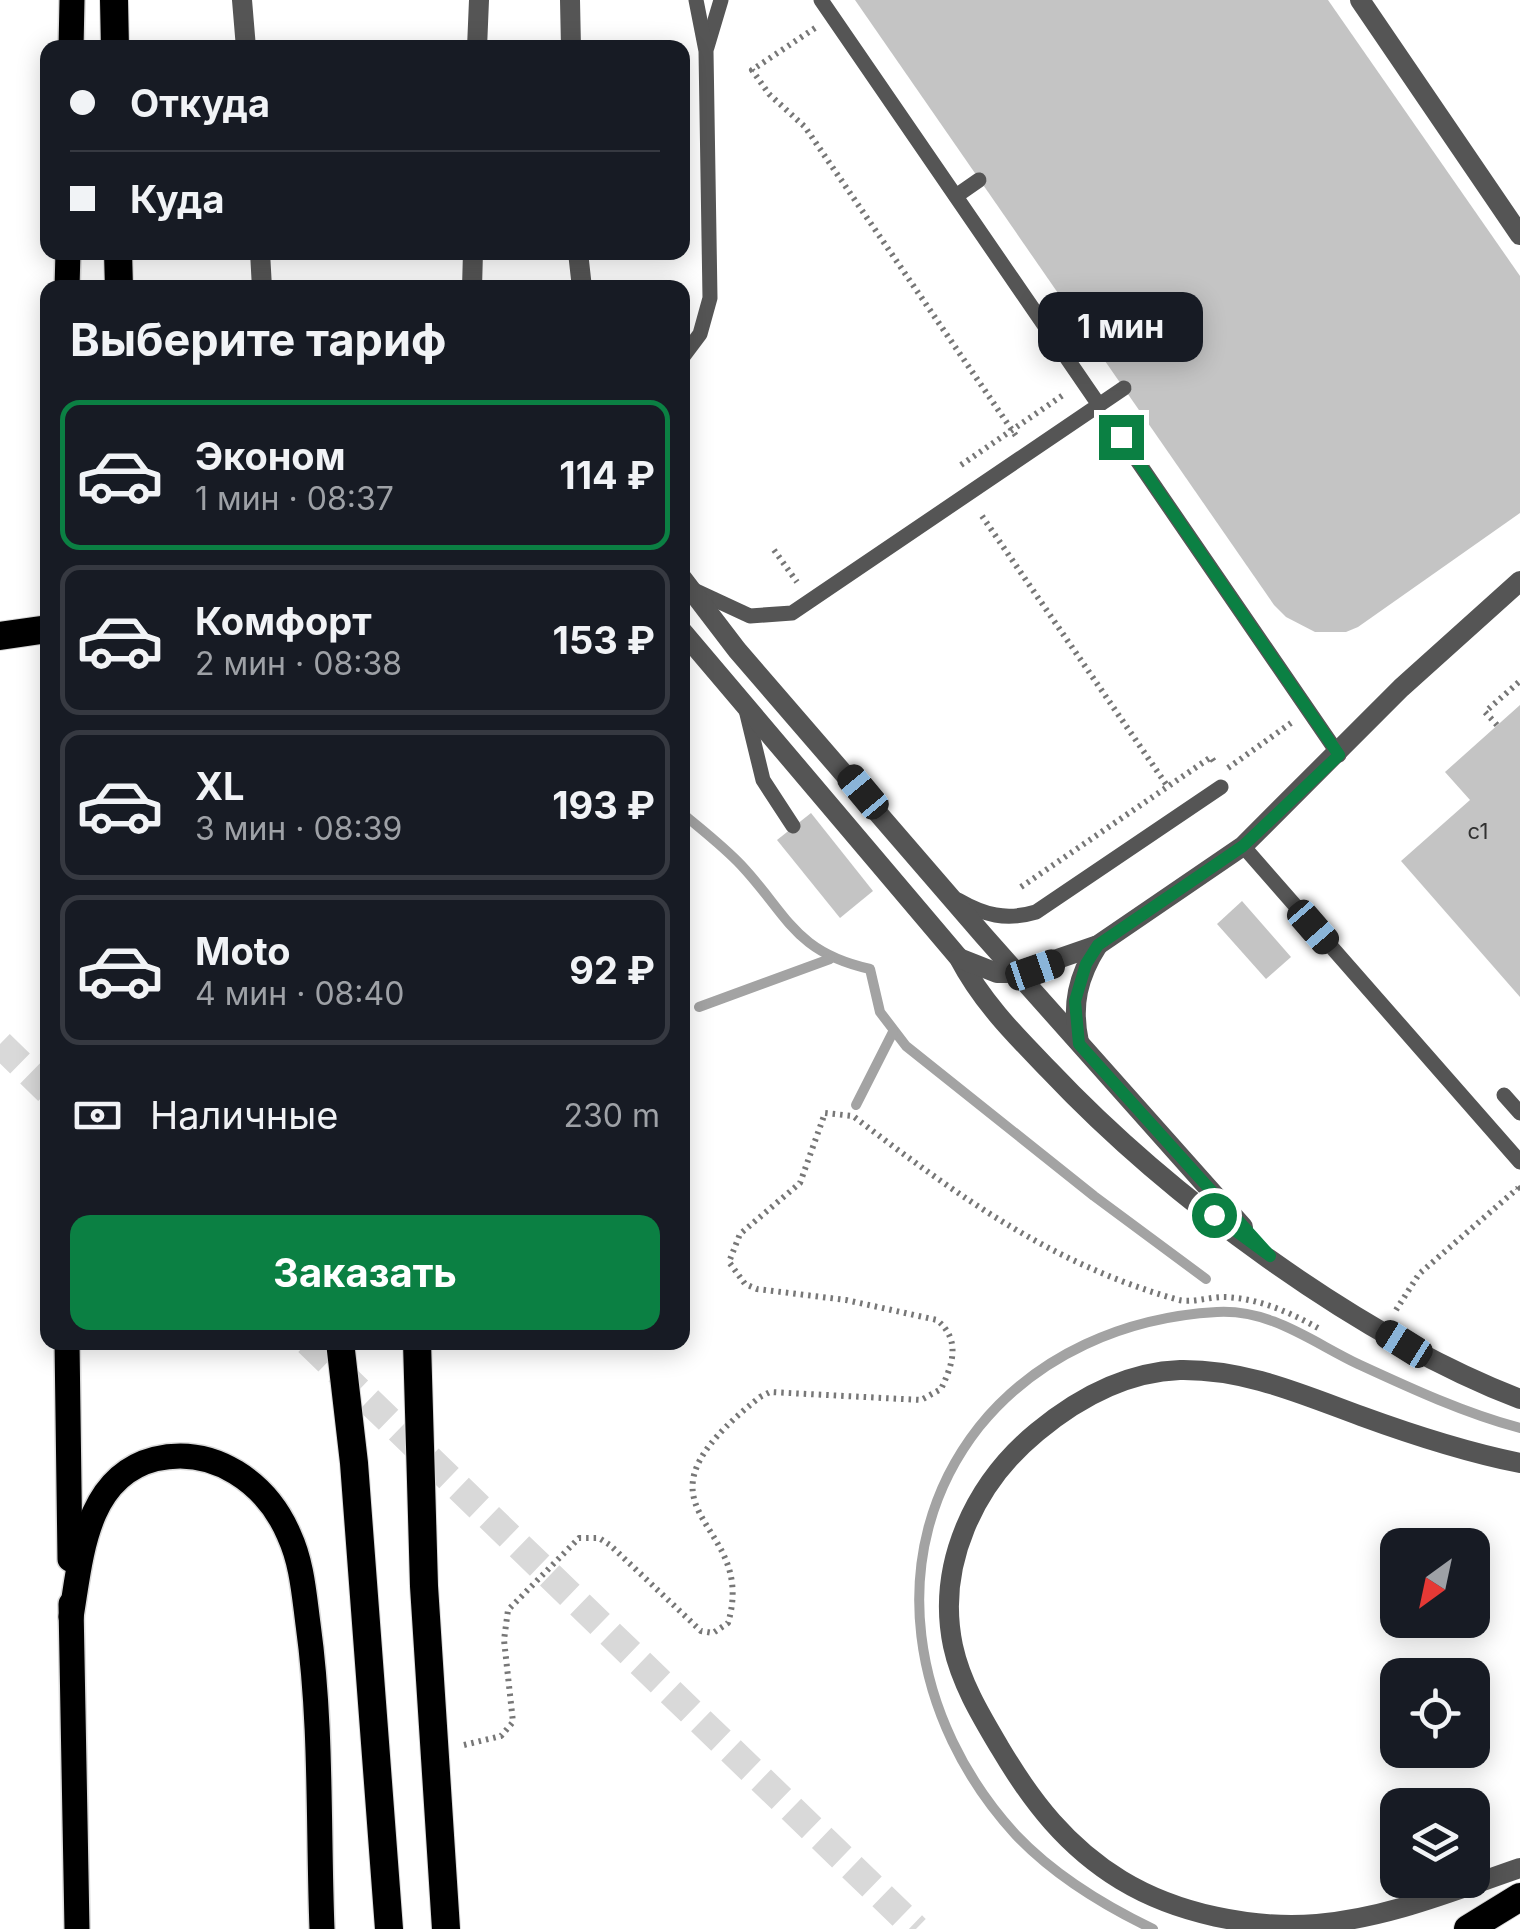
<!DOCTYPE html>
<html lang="ru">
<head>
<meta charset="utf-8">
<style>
  :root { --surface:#171b24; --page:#242831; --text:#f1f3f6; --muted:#9ea1a6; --line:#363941; --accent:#0b8043 }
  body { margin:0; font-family:Inter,sans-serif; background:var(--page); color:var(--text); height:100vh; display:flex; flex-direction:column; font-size:38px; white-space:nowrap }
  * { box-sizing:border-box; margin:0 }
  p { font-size:32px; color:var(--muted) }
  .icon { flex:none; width:55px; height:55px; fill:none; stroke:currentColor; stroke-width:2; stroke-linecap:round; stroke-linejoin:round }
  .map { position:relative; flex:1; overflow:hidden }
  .side { position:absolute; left:40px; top:280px; width:650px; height:1070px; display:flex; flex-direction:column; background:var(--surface); border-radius:20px; box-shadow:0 5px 25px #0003 }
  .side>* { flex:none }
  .banner { position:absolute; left:40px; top:40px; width:650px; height:220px; border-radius:20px; box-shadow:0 5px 25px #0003; display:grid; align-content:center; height:220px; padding:0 30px; background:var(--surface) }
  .needle { width:65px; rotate:213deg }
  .buttons { position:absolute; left:1380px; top:1528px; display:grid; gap:20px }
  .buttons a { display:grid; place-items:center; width:110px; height:110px; border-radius:20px; background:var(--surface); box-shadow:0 5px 25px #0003; font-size:50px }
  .end { position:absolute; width:45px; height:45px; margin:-22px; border:12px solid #0b8043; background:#fff; box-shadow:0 0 0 5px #fff }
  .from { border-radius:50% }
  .bubble { position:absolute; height:70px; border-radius:20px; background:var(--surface); box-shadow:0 5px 25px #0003; font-size:32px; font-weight:700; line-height:70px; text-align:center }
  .car { position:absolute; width:30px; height:60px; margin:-30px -15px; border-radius:12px; box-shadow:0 0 8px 2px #0007; background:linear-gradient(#222 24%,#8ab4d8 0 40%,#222 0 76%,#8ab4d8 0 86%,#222 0) }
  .banner b { display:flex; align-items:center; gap:35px; height:95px; font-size:38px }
  .banner b+b { border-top:2px solid var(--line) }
  .banner i { width:25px; height:25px; background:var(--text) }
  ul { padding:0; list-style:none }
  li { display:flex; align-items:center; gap:30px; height:150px; margin:0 20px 15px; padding:0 10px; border:5px solid var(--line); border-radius:20px }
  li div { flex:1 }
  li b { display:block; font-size:38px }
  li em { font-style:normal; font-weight:700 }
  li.selected { border-color:var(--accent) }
  li>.icon { width:90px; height:90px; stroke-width:1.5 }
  h2 { padding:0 30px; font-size:45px; line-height:120px }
  .pay { display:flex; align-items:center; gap:25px; height:110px; padding:0 30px; font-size:38px }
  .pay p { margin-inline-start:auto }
  .button { display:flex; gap:20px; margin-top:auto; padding:20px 30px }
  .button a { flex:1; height:115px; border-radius:20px; background:var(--accent); color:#fff; font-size:40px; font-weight:700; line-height:115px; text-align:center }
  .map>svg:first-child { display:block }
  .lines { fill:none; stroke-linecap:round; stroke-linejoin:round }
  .stream { stroke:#a3a3a3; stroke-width:10 }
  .building { fill:#c4c4c4 }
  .trunk-tunnel { stroke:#d9d9d9; stroke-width:28; stroke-dasharray:28 14; stroke-linecap:butt }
  .primary-casing { stroke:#dbdbdb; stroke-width:28 }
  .trunk-casing { stroke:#dbdbdb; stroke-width:30 }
  .path { stroke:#777; stroke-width:6; stroke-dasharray:2.5 5; stroke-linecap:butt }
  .service { stroke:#555; stroke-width:15 }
  .minor { stroke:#555; stroke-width:20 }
  .primary { stroke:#000; stroke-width:25 }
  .trunk { stroke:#000; stroke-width:28 }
  .route { stroke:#0b8043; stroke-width:12 }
  .labels { text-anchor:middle; stroke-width:9; stroke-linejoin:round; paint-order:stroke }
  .number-label { font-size:22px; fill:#313131 }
</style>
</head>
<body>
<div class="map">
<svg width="1520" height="1929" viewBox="0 0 1520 1929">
  <rect width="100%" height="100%" fill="#fff"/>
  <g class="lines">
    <g class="stream">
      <path d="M682 813C702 830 723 846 741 865 788 915 794 952 870 969L880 1012 906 1046 1094 1196 1206 1279"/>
      <polyline points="699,1007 830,959"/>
      <polyline points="856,1105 893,1032"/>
      <path d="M1153 1929C1103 1905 1054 1875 1016 1835 912 1722 880 1553 979 1427 1037 1355 1125 1317 1217 1312 1271 1309 1312 1342 1358 1364 1410 1388 1464 1413 1520 1428"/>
    </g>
  </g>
  <g class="building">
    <polygon points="855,0 1328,0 1520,276 1520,513 1358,627 1346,632 1315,632 1286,617 1274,605"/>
    <polygon points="1520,705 1520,997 1401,861 1470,800 1445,772"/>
    <polygon points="811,813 873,891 840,918 777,840"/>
    <polygon points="1242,901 1291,957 1266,979 1217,924"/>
  </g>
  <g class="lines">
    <g class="trunk-tunnel">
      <polyline points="0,1044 48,1091"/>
      <polyline points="308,1342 916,1929"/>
    </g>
    <g class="primary-casing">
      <g id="primary">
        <polyline points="71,48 72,0"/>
        <polyline points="67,288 68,252"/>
        <polyline points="67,1342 70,1559"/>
        <polyline points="71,1604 77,1929"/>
        <path d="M71 1617C81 1558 85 1477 155 1459 214 1445 267 1483 289 1535 302 1563 304 1594 308 1624 322 1725 318 1827 322 1929"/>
      </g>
    </g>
    <g class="trunk-casing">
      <g id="trunk">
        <polyline points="114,0 115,48"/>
        <polyline points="118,252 119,288"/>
        <polyline points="0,636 48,629"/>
        <polyline points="340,1342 354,1463 389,1929"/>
        <polyline points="417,1342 424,1586 446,1929"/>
        <polyline points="1468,1929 1520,1897"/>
      </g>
    </g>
    <g class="path">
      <polyline points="815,28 752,70 769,94 805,127 1016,436"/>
      <polyline points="961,465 1066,393"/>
      <polyline points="982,516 1168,787"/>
      <polyline points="774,550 797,582"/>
      <polyline points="1497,725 1485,712 1520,681"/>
      <polyline points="1228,768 1291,723"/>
      <polyline points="1021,887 1211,757 1216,765"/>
      <polyline points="1396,1310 1419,1274 1518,1188 1515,1185"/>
      <path d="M464 1745 501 1736 513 1722 504 1640 508 1610 579 1538H599L610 1545 701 1631 713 1633 728 1623C760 1516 611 1515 760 1397L770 1392 921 1400 941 1389C953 1364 961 1340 937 1320L846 1300 757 1289 745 1284 729 1262 740 1234 800 1183 825 1113 853 1116C957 1195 1050 1264 1179 1300 1192 1303 1209 1297 1224 1297 1258 1298 1289 1312 1318 1328"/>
    </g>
    <g class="service">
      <polyline points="707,47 721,0"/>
      <polyline points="956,196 979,180"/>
      <polyline points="1052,336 1076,320"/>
      <polyline points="682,358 700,334 710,298 706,51 696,0"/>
      <polyline points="1099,405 1124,388"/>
      <polyline points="1121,437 1339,755"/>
      <polyline points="694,590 750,616 792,613 1099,405 821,0"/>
      <polyline points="746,710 763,780 793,826"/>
      <polyline points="1243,846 1520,1162"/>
      <path d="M958 900C984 915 1006 921 1036 912L1221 787"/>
      <polyline points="1504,1095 1520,1113"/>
    </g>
    <g class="minor">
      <polyline points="242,0 246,48"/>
      <polyline points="570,0 571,48"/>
      <polyline points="1360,0 1520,235"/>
      <polyline points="477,48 479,0"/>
      <polyline points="260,252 262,288"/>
      <polyline points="578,252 582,288"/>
      <polyline points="472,288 473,252"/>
      <polyline points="682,578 737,650 984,936 1243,1227"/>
      <path d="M682 631 959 958C982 1002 1015 1035 1049 1070 1169 1197 1357 1336 1520 1399"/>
      <polyline points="959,958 997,973 1017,973 1098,945 1243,846 1401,688 1520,581"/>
      <path d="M1079 1042C1071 1005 1078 976 1098 945"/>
      <path d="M1520 1463C1465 1452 1413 1435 1361 1416 1301 1394 1245 1369 1180 1370 1126 1372 1078 1398 1037 1432 975 1483 936 1564 953 1646 961 1683 981 1716 1000 1748 1032 1802 1067 1847 1121 1880 1177 1914 1252 1929 1317 1924 1388 1918 1453 1891 1520 1868"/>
    </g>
    <use href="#primary" class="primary"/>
    <use href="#trunk" class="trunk"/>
  </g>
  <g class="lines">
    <polyline class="route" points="1121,437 1339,755 1243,846 1098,945 1086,964 1075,1001 1079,1044 1270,1256 1214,1215"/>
  </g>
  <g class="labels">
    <g class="number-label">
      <text x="1478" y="839">с1</text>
    </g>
  </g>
</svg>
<div class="buttons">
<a><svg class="needle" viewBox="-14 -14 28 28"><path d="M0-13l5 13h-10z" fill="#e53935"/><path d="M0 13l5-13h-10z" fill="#9ea1a6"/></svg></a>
<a><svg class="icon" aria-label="locate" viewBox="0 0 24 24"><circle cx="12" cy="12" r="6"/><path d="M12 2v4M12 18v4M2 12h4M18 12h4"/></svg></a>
<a><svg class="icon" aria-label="layers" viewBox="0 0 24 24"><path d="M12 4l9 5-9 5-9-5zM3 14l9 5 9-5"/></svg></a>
</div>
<i class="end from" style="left:1214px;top:1215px"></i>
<i class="end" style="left:1121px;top:437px"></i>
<div class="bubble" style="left:1038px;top:292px;width:165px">1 мин</div>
<i class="car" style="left:863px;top:792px;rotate:320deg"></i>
<i class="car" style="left:1313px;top:927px;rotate:139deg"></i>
<i class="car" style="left:1035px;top:970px;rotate:71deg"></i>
<i class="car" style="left:1404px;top:1344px;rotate:302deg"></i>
<div class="banner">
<b><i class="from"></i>Откуда</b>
<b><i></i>Куда</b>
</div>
<section class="side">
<h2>Выберите тариф</h2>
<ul>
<li class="selected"><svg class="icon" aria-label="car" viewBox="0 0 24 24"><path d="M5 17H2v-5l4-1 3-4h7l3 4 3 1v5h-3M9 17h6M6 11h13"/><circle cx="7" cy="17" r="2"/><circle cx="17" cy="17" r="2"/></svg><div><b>Эконом</b><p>1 мин · 08:37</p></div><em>114 ₽</em></li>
<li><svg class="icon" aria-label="car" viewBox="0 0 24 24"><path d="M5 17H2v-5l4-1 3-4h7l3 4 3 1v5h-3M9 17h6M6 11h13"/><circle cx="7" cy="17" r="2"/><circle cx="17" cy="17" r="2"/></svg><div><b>Комфорт</b><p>2 мин · 08:38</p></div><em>153 ₽</em></li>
<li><svg class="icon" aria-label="car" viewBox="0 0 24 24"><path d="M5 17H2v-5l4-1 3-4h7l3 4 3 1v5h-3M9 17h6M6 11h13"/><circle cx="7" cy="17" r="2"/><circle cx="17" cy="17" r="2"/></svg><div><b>XL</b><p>3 мин · 08:39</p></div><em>193 ₽</em></li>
<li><svg class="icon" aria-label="car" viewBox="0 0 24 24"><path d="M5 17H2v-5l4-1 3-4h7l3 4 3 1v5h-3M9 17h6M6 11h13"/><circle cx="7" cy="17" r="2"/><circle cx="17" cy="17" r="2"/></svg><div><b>Moto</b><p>4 мин · 08:40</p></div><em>92 ₽</em></li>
</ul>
<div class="pay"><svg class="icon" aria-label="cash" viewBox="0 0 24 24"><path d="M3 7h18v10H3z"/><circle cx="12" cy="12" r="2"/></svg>Наличные<p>230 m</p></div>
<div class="button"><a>Заказать</a></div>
</section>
</div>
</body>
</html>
